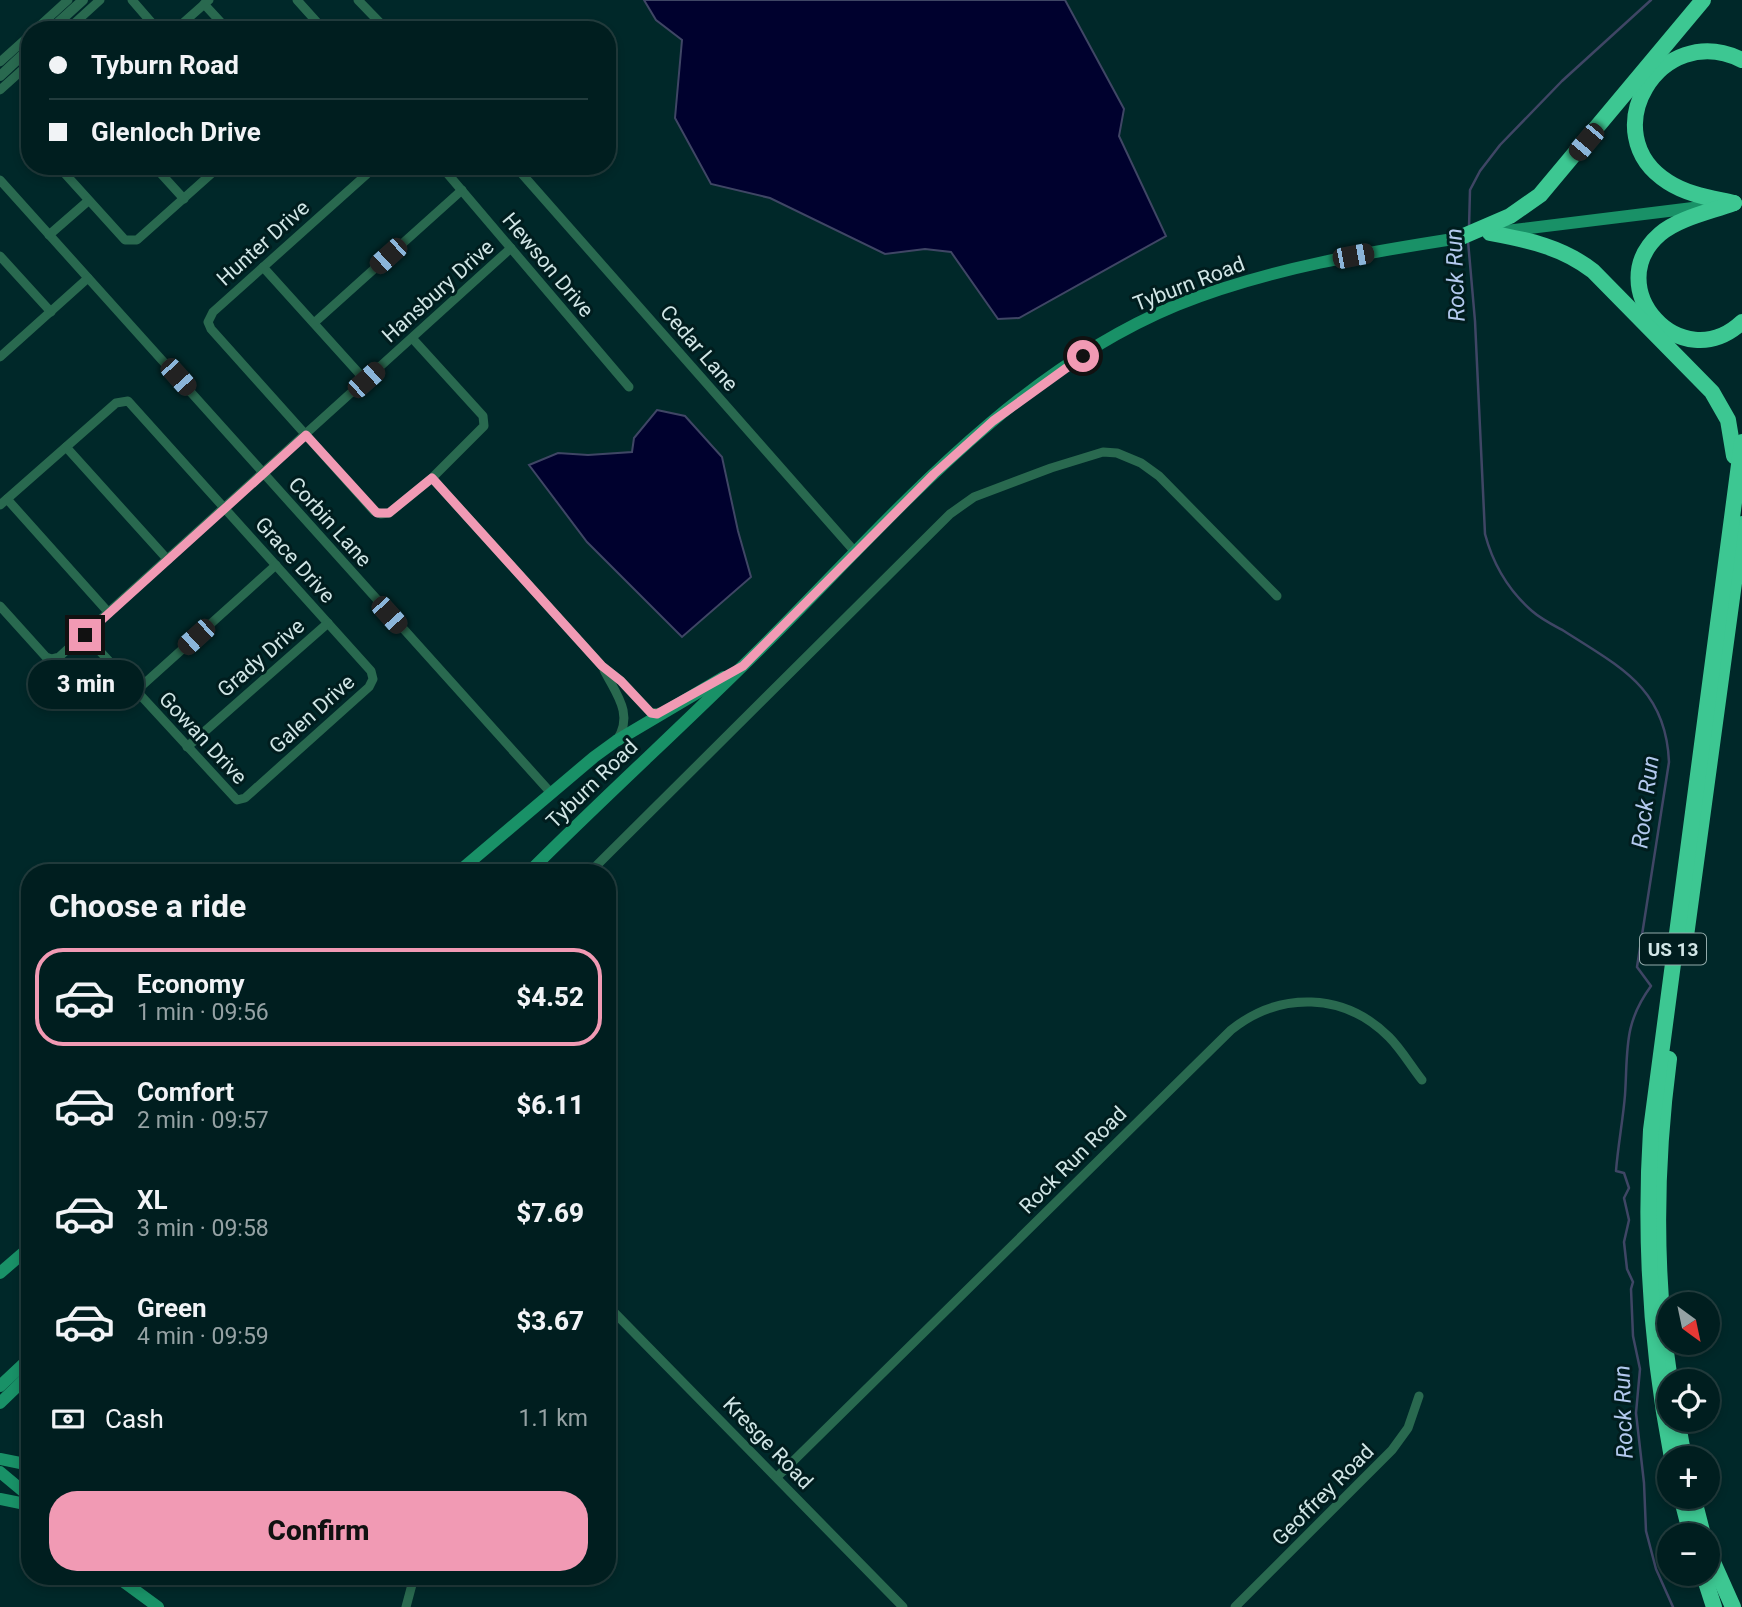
<!DOCTYPE html>
<html lang="en">
<head>
<meta charset="utf-8">
<style>
  :root { --surface:#001e1f; --page:#0a2728; --text:#f1f3f6; --muted:#95a2a4; --line:#223c3d; --accent:#f19ab4 }
  body { margin:0; font-family:Roboto,sans-serif; background:var(--page); color:var(--text); height:100vh; display:flex; flex-direction:column; font-size:26px; white-space:nowrap }
  * { box-sizing:border-box; margin:0 }
  p { font-size:23px; color:var(--muted) }
  .icon { flex:none; width:38px; height:38px; fill:none; stroke:currentColor; stroke-width:2; stroke-linecap:round; stroke-linejoin:round }
  .map { position:relative; flex:1; overflow:hidden }
  .drawer { position:absolute; left:21px; top:864px; width:595px; height:721px; display:flex; flex-direction:column; background:var(--surface); border-radius:28px; box-shadow:0 4px 10px #0003,0 0 0 2px var(--line) }
  .drawer>* { flex:none }
  .guide { position:absolute; left:21px; top:21px; width:595px; height:154px; border-radius:28px; box-shadow:0 4px 10px #0003,0 0 0 2px var(--line); display:grid; align-content:center; height:154px; padding:0 28px; background:var(--surface) }
  .needle { width:46px; rotate:147deg }
  .fabs { position:absolute; left:1657px; top:1292px; display:grid; gap:14px }
  .fabs a { display:grid; place-items:center; width:63px; height:63px; border-radius:50%; background:var(--surface); box-shadow:0 4px 10px #0003,0 0 0 2px var(--line); font-size:35px }
  .end { position:absolute; width:32px; height:32px; margin:-16px; border:9px solid #f19ab4; background:#111; box-shadow:0 0 0 4px #111 }
  .from { border-radius:50% }
  .bubble { position:absolute; height:49px; border-radius:24px; background:var(--surface); box-shadow:0 4px 10px #0003,0 0 0 2px var(--line); font-size:23px; font-weight:800; line-height:49px; text-align:center }
  .car { position:absolute; width:21px; height:42px; margin:-21px -10px; border-radius:9px; box-shadow:0 0 5px 2px #0007; background:linear-gradient(#222 24%,#8ab4d8 0 40%,#222 0 76%,#8ab4d8 0 86%,#222 0) }
  .guide b { display:flex; align-items:center; gap:24px; height:66px; font-size:26px }
  .guide b+b { border-top:2px solid var(--line) }
  .guide i { width:18px; height:18px; background:var(--text) }
  ul { padding:0; list-style:none }
  li { display:flex; align-items:center; gap:21px; height:98px; margin:0 14px 10px; padding:0 14px; border:4px solid transparent; border-radius:28px }
  li div { flex:1 }
  li b { display:block; font-size:26px }
  li em { font-style:normal; font-weight:800 }
  li.on { border-color:var(--accent) }
  li>.icon { width:63px; height:63px; stroke-width:1.5 }
  h2 { padding:0 28px; font-size:32px; line-height:84px }
  .pay { display:flex; align-items:center; gap:18px; height:77px; padding:0 28px; font-size:26px }
  .pay p { margin-inline-start:auto }
  .primary-button { display:flex; gap:14px; margin-top:auto; padding:14px 28px }
  .primary-button a { flex:1; height:80px; border-radius:28px; background:var(--accent); color:#111; font-size:28px; font-weight:800; line-height:80px; text-align:center }
  .map>svg:first-child { display:block }
  .water { fill:#00012e; stroke:#3f4665; stroke-width:2 }
  .lines { fill:none; stroke-linecap:round; stroke-linejoin:round }
  .stream { stroke:#3f4665; stroke-width:2.5 }
  .minor { stroke:#29694f; stroke-width:9 }
  .tertiary { stroke:#29694f; stroke-width:10 }
  .secondary { stroke:#199167; stroke-width:12 }
  .motorway { stroke:#3dc792; stroke-width:16 }
  .route { stroke:#f19ab4; stroke-width:9 }
  .labels { text-anchor:middle; stroke-width:6; stroke-linejoin:round; paint-order:stroke }
  .shield { fill:#001d1e; stroke:#92aaaa; stroke-width:2 }
  .shield-label { font-size:19px; font-weight:bold; fill:#d1e6e6 }
  .street-label { font-size:21px; fill:#d1e6e6; stroke:#001d1e }
  .water-label { font-size:23px; font-style:italic; fill:#b3c9ee; stroke:#001d1e }
</style>
</head>
<body>
<div class="map">
<svg width="1742" height="1607" viewBox="0 0 1742 1607">
  <rect width="100%" height="100%" fill="#002829"/>
  <g class="water">
    <polygon points="644,0 1065,0 1124,109 1119,136 1166,236 1019,318 998,319 951,252 925,249 885,254 770,198 711,184 675,118 682,40 656,20"/>
    <polygon points="657,410 685,416 722,457 738,531 751,577 682,637 587,542 529,465 558,453 588,455 632,452 634,438"/>
  </g>
  <g class="lines">
    <g class="stream">
      <polyline points="1469,228 1470,190 1480,171 1500,145 1562,81 1651,0"/>
      <path d="M1468 241 1475 321 1485 534C1493 564 1508 590 1532 611 1541 619 1553 625 1564 631 1620 667 1666 688 1669 762L1637 967 1651 986C1623 1024 1628 1051 1625 1095 1623 1120 1618 1145 1616 1171L1624 1173 1629 1188 1624 1198 1629 1220 1624 1242 1627 1269 1633 1282 1631 1289 1633 1336 1640 1369 1636 1413 1644 1483 1646 1531 1656 1569 1673 1607"/>
    </g>
    <g class="minor">
      <polyline points="132,0 158,30"/>
      <polyline points="297,0 324,30"/>
      <polyline points="358,0 387,30"/>
      <polyline points="204,4 228,30"/>
      <polyline points="35,30 68,0"/>
      <polyline points="67,30 100,0"/>
      <polyline points="175,30 209,0"/>
      <polyline points="0,62 30,35"/>
      <polyline points="0,90 30,63"/>
      <polyline points="58,166 125,240 137,240 220,166"/>
      <polyline points="154,166 184,199"/>
      <polyline points="376,166 213,312 208,322 211,329 374,511 381,514 389,513 432,478 484,426 483,416 412,338"/>
      <polyline points="441,166 629,387"/>
      <polyline points="515,166 856,553"/>
      <polyline points="0,180 551,793"/>
      <polyline points="49,235 88,201"/>
      <polyline points="0,256 51,312"/>
      <polyline points="263,267 365,380"/>
      <polyline points="314,323 462,190"/>
      <polyline points="0,357 88,278"/>
      <polyline points="66,447 168,560"/>
      <polyline points="432,478 602,666 621,681 651,713 662,712"/>
      <polyline points="7,499 109,613"/>
      <polyline points="0,505 116,403 128,401 371,671 373,679 369,687 245,798 237,800 85,635"/>
      <polyline points="0,606 46,657 51,659 59,657 511,248"/>
      <path d="M604 670C616 694 634 714 617 740"/>
      <polyline points="136,691 276,565"/>
      <polyline points="187,747 328,623"/>
      <polyline points="589,873 950,514 974,497 1051,468 1103,452 1117,453 1141,463 1159,476 1277,596"/>
      <polyline points="607,1305 903,1607"/>
      <path d="M777 1477 1231 1030C1280 991 1344 992 1389 1037 1401 1049 1411 1066 1422 1080"/>
      <polyline points="406,1607 414,1577"/>
      <polyline points="1235,1607 1392,1450 1408,1428 1419,1396"/>
    </g>
    <g class="tertiary">
      <polyline points="50,30 83,0"/>
      <polyline points="0,76 30,48"/>
    </g>
    <g class="secondary">
      <polyline points="1498,232 1709,206"/>
      <polyline points="457,873 594,757 616,741 724,677"/>
      <path d="M528 873C607 794 689 720 768 641 891 518 1012 373 1177 305 1269 268 1369 252 1466 237"/>
      <polyline points="0,1273 30,1247"/>
      <polyline points="0,1386 30,1358"/>
      <polyline points="0,1403 30,1374"/>
      <polyline points="0,1459 30,1465"/>
      <polyline points="0,1472 30,1497"/>
      <polyline points="0,1499 30,1505"/>
      <polyline points="117,1577 158,1607"/>
    </g>
    <g class="motorway">
      <path d="M1734 203C1712 198 1688 195 1668 182 1592 134 1660 19 1742 60"/>
      <path d="M1734 203C1710 212 1679 218 1660 234 1599 287 1681 379 1742 322"/>
      <path d="M1490 233C1528 240 1562 247 1593 271L1712 392 1728 420 1734 456"/>
      <polyline points="1459,238 1510,216 1540,195 1703,0"/>
      <polyline points="1686,936 1742,524"/>
      <path d="M1669 1059C1655 1165 1654 1275 1670 1381"/>
      <polyline points="1677,1419 1684,1458"/>
      <path d="M1672 1458C1651 1349 1644 1240 1651 1130L1742 442"/>
      <polyline points="1681,1496 1691,1535"/>
      <polyline points="1693,1496 1703,1535"/>
      <polyline points="1708,1551 1733,1607"/>
      <polyline points="1703,1573 1714,1607"/>
    </g>
  </g>
  <g class="lines">
    <polyline class="route" points="85,635 306,435 377,513 389,513 432,478 602,666 621,681 651,713 657,714 743,666 934,474 993,421 1083,356"/>
  </g>
  <g class="labels">
    <rect class="shield" x="1640" y="933.5" width="66" height="31" rx="5"/>
    <g class="shield-label">
      <text x="1673" y="956">US 13</text>
    </g>
    <g class="street-label">
      <text transform="translate(263 243) rotate(-42)" y="7">Hunter Drive</text>
      <text transform="translate(548 265) rotate(50)" y="7">Hewson Drive</text>
      <text transform="translate(1189 284) rotate(-21)" y="7">Tyburn Road</text>
      <text transform="translate(438 291) rotate(-42)" y="7">Hansbury Drive</text>
      <text transform="translate(699 348) rotate(49)" y="7">Cedar Lane</text>
      <text transform="translate(330 522) rotate(48)" y="7">Corbin Lane</text>
      <text transform="translate(295 560) rotate(48)" y="7">Grace Drive</text>
      <text transform="translate(261 658) rotate(-41)" y="7">Grady Drive</text>
      <text transform="translate(312 714) rotate(-42)" y="7">Galen Drive</text>
      <text transform="translate(203 738) rotate(47)" y="7">Gowan Drive</text>
      <text transform="translate(592 784) rotate(-44)" y="7">Tyburn Road</text>
      <text transform="translate(1073 1160) rotate(-45)" y="7">Rock Run Road</text>
      <text transform="translate(768 1443) rotate(46)" y="7">Kresge Road</text>
      <text transform="translate(1323 1495) rotate(-45)" y="7">Geoffrey Road</text>
    </g>
    <g class="water-label">
      <text transform="translate(1455 275) rotate(-92)" y="8">Rock Run</text>
      <text transform="translate(1645 802) rotate(-83)" y="8">Rock Run</text>
      <text transform="translate(1623 1412) rotate(-92)" y="8">Rock Run</text>
    </g>
  </g>
</svg>
<div class="fabs">
<a><svg class="needle" viewBox="-14 -14 28 28"><path d="M0-13l5 13h-10z" fill="#e53935"/><path d="M0 13l5-13h-10z" fill="#95a2a4"/></svg></a>
<a><svg class="icon" aria-label="locate" viewBox="0 0 24 24"><circle cx="12" cy="12" r="6"/><path d="M12 2v4M12 18v4M2 12h4M18 12h4"/></svg></a>
<a>+</a>
<a>−</a>
</div>
<i class="end from" style="left:1083px;top:356px"></i>
<i class="end" style="left:85px;top:635px"></i>
<div class="bubble" style="left:28px;top:660px;width:116px">3 min</div>
<i class="car" style="left:1586px;top:142px;rotate:220deg"></i>
<i class="car" style="left:388px;top:256px;rotate:228deg"></i>
<i class="car" style="left:1353px;top:256px;rotate:79deg"></i>
<i class="car" style="left:178px;top:377px;rotate:138deg"></i>
<i class="car" style="left:366px;top:380px;rotate:48deg"></i>
<i class="car" style="left:389px;top:615px;rotate:138deg"></i>
<i class="car" style="left:196px;top:637px;rotate:228deg"></i>
<div class="guide">
<b><i class="from"></i>Tyburn Road</b>
<b><i></i>Glenloch Drive</b>
</div>
<section class="drawer">
<h2>Choose a ride</h2>
<ul>
<li class="on"><svg class="icon" aria-label="car" viewBox="0 0 24 24"><path d="M5 17H2v-5l4-1 3-4h7l3 4 3 1v5h-3M9 17h6M6 11h13"/><circle cx="7" cy="17" r="2"/><circle cx="17" cy="17" r="2"/></svg><div><b>Economy</b><p>1 min · 09:56</p></div><em>$4.52</em></li>
<li><svg class="icon" aria-label="car" viewBox="0 0 24 24"><path d="M5 17H2v-5l4-1 3-4h7l3 4 3 1v5h-3M9 17h6M6 11h13"/><circle cx="7" cy="17" r="2"/><circle cx="17" cy="17" r="2"/></svg><div><b>Comfort</b><p>2 min · 09:57</p></div><em>$6.11</em></li>
<li><svg class="icon" aria-label="car" viewBox="0 0 24 24"><path d="M5 17H2v-5l4-1 3-4h7l3 4 3 1v5h-3M9 17h6M6 11h13"/><circle cx="7" cy="17" r="2"/><circle cx="17" cy="17" r="2"/></svg><div><b>XL</b><p>3 min · 09:58</p></div><em>$7.69</em></li>
<li><svg class="icon" aria-label="car" viewBox="0 0 24 24"><path d="M5 17H2v-5l4-1 3-4h7l3 4 3 1v5h-3M9 17h6M6 11h13"/><circle cx="7" cy="17" r="2"/><circle cx="17" cy="17" r="2"/></svg><div><b>Green</b><p>4 min · 09:59</p></div><em>$3.67</em></li>
</ul>
<div class="pay"><svg class="icon" aria-label="cash" viewBox="0 0 24 24"><path d="M3 7h18v10H3z"/><circle cx="12" cy="12" r="2"/></svg>Cash<p>1.1 km</p></div>
<div class="primary-button"><a>Confirm</a></div>
</section>
</div>
</body>
</html>
